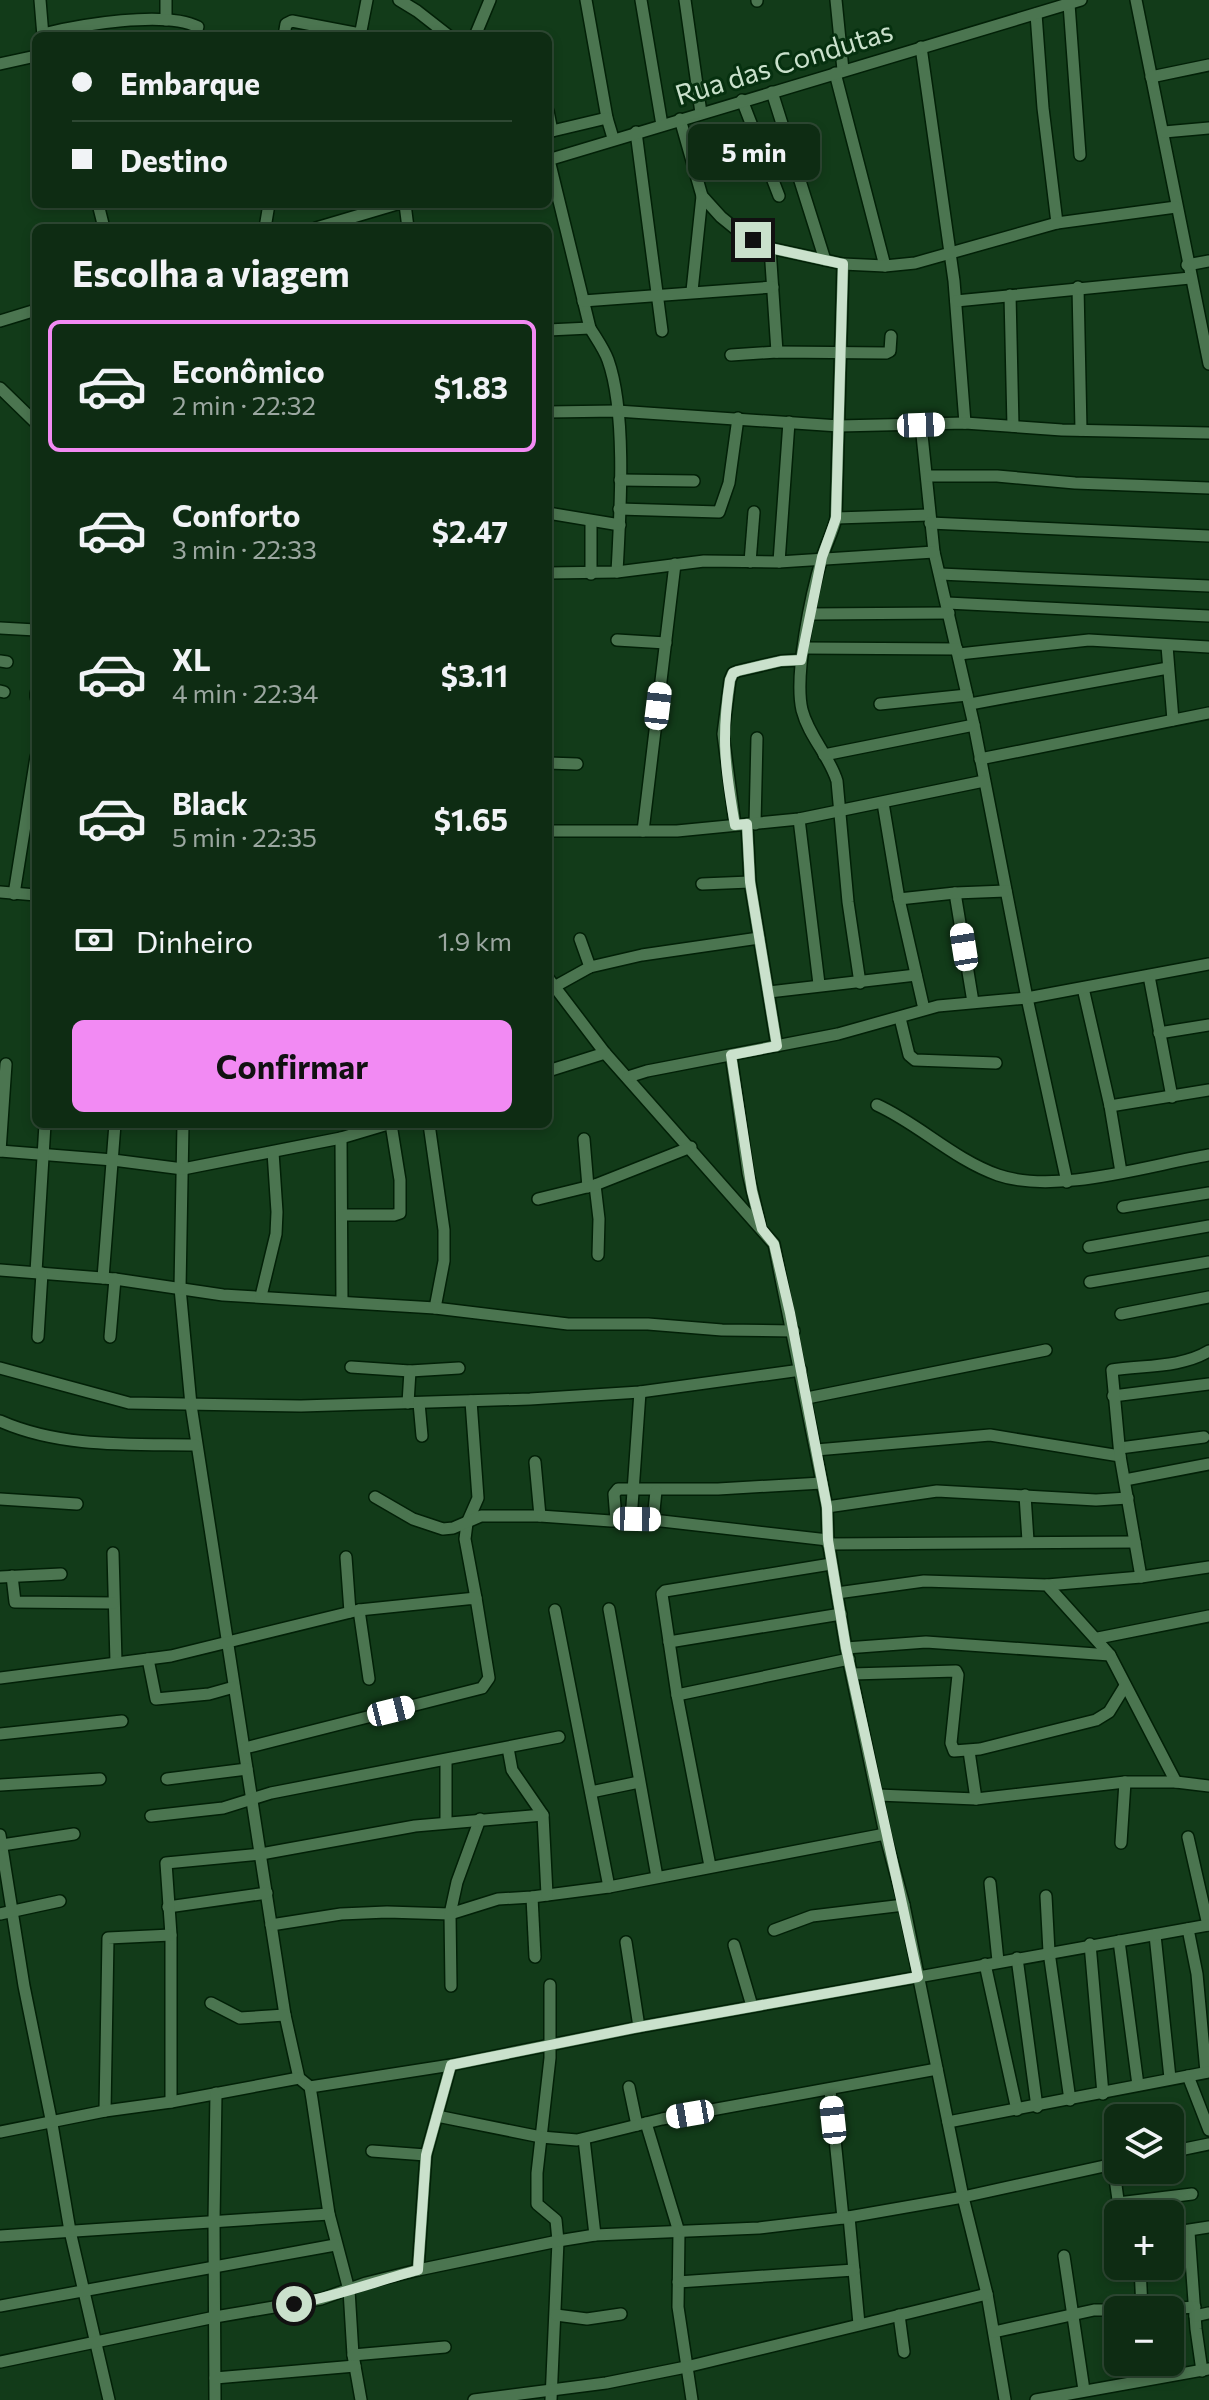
<!DOCTYPE html>
<html lang="pt">
<head>
<meta charset="utf-8">
<style>
  :root { --surface:#0e2c13; --page:#17341c; --text:#f1f3f6; --muted:#9ba7a0; --line:#2e4833; --accent:#f28af3 }
  body { margin:0; font-family:Commissioner,sans-serif; background:var(--page); color:var(--text); height:100vh; display:flex; flex-direction:column; font-size:30px; white-space:nowrap }
  * { box-sizing:border-box; margin:0 }
  p { font-size:26px; color:var(--muted) }
  .icon { flex:none; width:44px; height:44px; fill:none; stroke:currentColor; stroke-width:2; stroke-linecap:round; stroke-linejoin:round }
  .map { position:relative; flex:1; overflow:hidden }
  .panel { position:absolute; left:32px; top:224px; width:520px; height:904px; display:flex; flex-direction:column; background:var(--surface); border-radius:12px; box-shadow:0 4px 12px #0003,0 0 0 2px var(--line) }
  .panel>* { flex:none }
  .hud { position:absolute; left:32px; top:32px; width:520px; height:176px; border-radius:12px; box-shadow:0 4px 12px #0003,0 0 0 2px var(--line); display:grid; align-content:center; height:176px; padding:0 40px; background:var(--surface) }
  .controls { position:absolute; left:1104px; top:2104px; display:grid; gap:16px }
  .controls a { display:grid; place-items:center; width:80px; height:80px; border-radius:12px; background:var(--surface); box-shadow:0 4px 12px #0003,0 0 0 2px var(--line); font-size:40px }
  .end { position:absolute; width:36px; height:36px; margin:-18px; border:10px solid #cae1cc; background:#111; box-shadow:0 0 0 4px #111 }
  .from { border-radius:50% }
  .bubble { position:absolute; height:56px; border-radius:12px; background:var(--surface); box-shadow:0 4px 12px #0003,0 0 0 2px var(--line); font-size:26px; font-weight:700; line-height:56px; text-align:center }
  .car { position:absolute; width:24px; height:48px; margin:-24px -12px; border-radius:10px; box-shadow:0 0 6px 2px #0007; background:linear-gradient(#fff 24%,#345 0 40%,#fff 0 76%,#345 0 86%,#fff 0) }
  .hud b { display:flex; align-items:center; gap:28px; height:76px; font-size:30px }
  .hud b+b { border-top:2px solid var(--line) }
  .hud i { width:20px; height:20px; background:var(--text) }
  ul { padding:0; list-style:none }
  li { display:flex; align-items:center; gap:24px; height:132px; margin:0 16px 12px; padding:0 24px; border:4px solid transparent; border-radius:12px }
  li div { flex:1 }
  li b { display:block; font-size:30px }
  li em { font-style:normal; font-weight:700 }
  li.current { border-color:var(--accent) }
  li>.icon { width:72px; height:72px; stroke-width:1.5 }
  h2 { padding:0 40px; font-size:36px; line-height:96px }
  .pay { display:flex; align-items:center; gap:20px; height:88px; padding:0 40px; font-size:30px }
  .pay p { margin-inline-start:auto }
  .cta { display:flex; gap:16px; margin-top:auto; padding:16px 40px }
  .cta a { flex:1; height:92px; border-radius:12px; background:var(--accent); color:#111; font-size:32px; font-weight:700; line-height:92px; text-align:center }
  .map>svg:first-child { display:block }
  .lines { fill:none; stroke-linecap:round; stroke-linejoin:round }
  .minor-casing { stroke:#022007; stroke-width:14 }
  .minor { stroke:#4b7550; stroke-width:11 }
  .route { stroke:#cae1cc; stroke-width:10 }
  .labels { text-anchor:middle; stroke-width:6; stroke-linejoin:round; paint-order:stroke }
  .street-label { font-size:28px; fill:#cae1cc; stroke:#06300f }
</style>
</head>
<body>
<div class="map">
<svg width="1209" height="2400" viewBox="0 0 1209 2400">
  <rect width="100%" height="100%" fill="#123b19"/>
  <g class="lines">
    <g class="minor-casing">
      <g id="minor">
        <polyline points="40,0 43,36"/>
        <polyline points="166,0 166,20"/>
        <polyline points="399,0 417,11 449,36"/>
        <polyline points="586,0 607,118 613,138"/>
        <polyline points="641,0 662,125"/>
        <polyline points="685,0 701,113"/>
        <polyline points="757,0 757,1"/>
        <polyline points="836,0 843,70"/>
        <polyline points="1136,0 1209,364"/>
        <polyline points="1069,4 1080,155"/>
        <polyline points="1036,14 1043,108 1057,223"/>
        <path d="M43 34C79 25 165 10 198 27"/>
        <polyline points="284,36 286,24 292,21 360,34"/>
        <polyline points="360,36 367,0"/>
        <polyline points="475,36 490,0"/>
        <polyline points="921,47 954,281 965,423"/>
        <polyline points="0,64 36,56"/>
        <polyline points="835,73 885,266"/>
        <polyline points="1151,77 1209,65"/>
        <polyline points="772,92 825,260"/>
        <polyline points="742,100 779,196"/>
        <polyline points="548,111 552,131"/>
        <polyline points="680,119 702,196 721,217 737,230 770,248 843,264 885,266 915,263 1057,223 1176,207"/>
        <polyline points="548,132 607,118"/>
        <polyline points="636,132 662,331"/>
        <polyline points="1164,132 1209,128"/>
        <polyline points="548,160 1081,0"/>
        <path d="M549 160 590 328C596 338 604 349 608 360 627 413 620 515 617 572"/>
        <polyline points="98,204 104,228"/>
        <polyline points="405,204 408,228"/>
        <polyline points="265,228 269,204"/>
        <polyline points="316,228 397,204"/>
        <polyline points="770,248 777,352"/>
        <path d="M843 264 836 518C833 532 826 544 822 558 811 594 794 675 802 710 809 737 829 755 837 781L848 902 860 983"/>
        <polyline points="1187,265 1209,261"/>
        <polyline points="1078,287 1081,430"/>
        <polyline points="692,291 702,196"/>
        <polyline points="1010,295 1013,426"/>
        <polyline points="583,301 773,287"/>
        <polyline points="956,301 1190,278"/>
        <polyline points="0,321 36,310"/>
        <polyline points="548,330 590,328"/>
        <polyline points="731,355 777,352 886,353 890,351 891,336"/>
        <polyline points="0,388 36,423"/>
        <polyline points="548,412 617,411 839,426 965,423 1062,430 1209,433"/>
        <polyline points="921,425 934,552 974,725 1027,998 1067,1182"/>
        <polyline points="927,476 997,476 1075,483 1209,488"/>
        <polyline points="620,480 694,481"/>
        <polyline points="619,509 719,512 729,483 738,418"/>
        <polyline points="548,513 620,525"/>
        <polyline points="836,518 929,515"/>
        <polyline points="930,523 1209,536"/>
        <polyline points="750,562 754,512"/>
        <polyline points="779,562 789,422"/>
        <polyline points="548,573 617,572 704,561 779,562 934,552"/>
        <polyline points="591,574 591,521"/>
        <polyline points="940,574 1209,586"/>
        <polyline points="947,603 1209,616"/>
        <polyline points="810,614 949,613"/>
        <polyline points="0,628 36,630"/>
        <polyline points="617,640 666,643"/>
        <polyline points="1167,646 1173,720"/>
        <polyline points="804,648 957,649"/>
        <polyline points="959,654 1089,640 1209,647"/>
        <polyline points="0,661 7,662"/>
        <polyline points="0,691 4,692"/>
        <polyline points="36,693 36,697"/>
        <polyline points="880,704 967,695"/>
        <polyline points="970,704 1168,668"/>
        <polyline points="824,755 974,725"/>
        <polyline points="980,759 1209,713"/>
        <polyline points="548,763 577,764"/>
        <polyline points="883,803 899,899 924,1009"/>
        <polyline points="799,819 819,984"/>
        <polyline points="747,824 750,882 777,1046"/>
        <polyline points="755,824 757,738"/>
        <polyline points="735,825 723,734 730,680 733,673 738,671 781,661 801,660"/>
        <polyline points="548,831 677,831 799,819 984,781"/>
        <polyline points="643,831 675,564"/>
        <polyline points="702,884 750,882"/>
        <polyline points="0,892 36,895"/>
        <polyline points="955,893 973,1002"/>
        <polyline points="14,894 36,757"/>
        <polyline points="899,899 955,893 1006,891"/>
        <polyline points="580,939 590,967"/>
        <polyline points="1149,976 1172,1097"/>
        <polyline points="548,978 605,1053 774,1244 827,1507 828,1540 846,1648 885,1834 904,1905 963,2197 987,2294 1005,2400"/>
        <polyline points="554,987 590,967 642,955 759,938"/>
        <polyline points="1083,988 1110,1106 1121,1172"/>
        <polyline points="769,992 916,975"/>
        <polyline points="900,1018 909,1055 915,1060 996,1063"/>
        <polyline points="1159,1033 1209,1025"/>
        <polyline points="731,1055 748,1173 760,1224"/>
        <polyline points="548,1071 605,1053"/>
        <polyline points="628,1077 647,1071 838,1034 938,1006 1027,998 1209,964"/>
        <path d="M877 1105C919 1124 953 1159 998 1175 1056 1195 1149 1165 1209 1155"/>
        <polyline points="1110,1106 1209,1090"/>
        <polyline points="183,1124 180,1288 191,1405 285,2015 299,2078 310,2087 312,2099 329,2214 349,2290 353,2355 361,2400"/>
        <polyline points="429,1124 444,1230 444,1261 435,1308"/>
        <polyline points="341,1138 342,1301"/>
        <polyline points="584,1139 588,1187"/>
        <polyline points="0,1151 113,1160 183,1169 341,1138 388,1124"/>
        <polyline points="0,1151 6,1064"/>
        <polyline points="595,1185 599,1219 598,1255"/>
        <polyline points="538,1199 595,1185 691,1147"/>
        <polyline points="1123,1207 1209,1193"/>
        <polyline points="342,1215 394,1215 400,1213 400,1180 391,1124"/>
        <polyline points="1089,1247 1209,1226"/>
        <polyline points="0,1270 115,1279 223,1295 435,1308 568,1324 648,1324 722,1330 794,1331"/>
        <polyline points="36,1272 45,1124"/>
        <polyline points="103,1278 115,1124"/>
        <polyline points="1090,1282 1209,1262"/>
        <polyline points="261,1296 276,1234 277,1212 273,1152"/>
        <polyline points="1121,1314 1209,1297"/>
        <polyline points="38,1337 42,1273"/>
        <polyline points="110,1337 115,1279"/>
        <polyline points="351,1367 410,1371 459,1368"/>
        <polyline points="0,1368 129,1403 301,1406 530,1399 640,1392 801,1370"/>
        <polyline points="1113,1396 1209,1384"/>
        <polyline points="807,1398 1046,1350"/>
        <polyline points="471,1401 478,1498 467,1523 465,1539 476,1598"/>
        <polyline points="408,1403 410,1371"/>
        <polyline points="419,1403 422,1436"/>
        <path d="M0 1421C61 1448 130 1444 195 1445"/>
        <polyline points="1120,1448 1204,1437"/>
        <polyline points="816,1450 990,1435 1120,1456"/>
        <polyline points="535,1462 540,1516"/>
        <polyline points="1125,1480 1209,1464"/>
        <polyline points="1025,1495 1028,1541"/>
        <polyline points="375,1497 413,1519 443,1529 453,1528 481,1516 540,1516 611,1521 653,1520 828,1540"/>
        <polyline points="0,1499 77,1504"/>
        <polyline points="827,1507 937,1491 1096,1500 1128,1498"/>
        <polyline points="616,1520 614,1494 618,1489 718,1489 822,1483"/>
        <polyline points="631,1520 640,1392"/>
        <polyline points="653,1520 656,1491"/>
        <polyline points="828,1544 1135,1542"/>
        <polyline points="113,1553 116,1662"/>
        <polyline points="346,1557 350,1612"/>
        <polyline points="12,1576 15,1602 113,1603"/>
        <polyline points="0,1577 61,1574"/>
        <path d="M1141 1577 1120 1456 1112 1370C1143 1365 1181 1368 1209 1351"/>
        <polyline points="1047,1585 1141,1577 1209,1567"/>
        <polyline points="837,1593 924,1581 1047,1585 1110,1655 1176,1782"/>
        <polyline points="609,1609 657,1877"/>
        <polyline points="359,1610 369,1679"/>
        <polyline points="555,1610 609,1887"/>
        <polyline points="1098,1638 1209,1616"/>
        <polyline points="669,1642 841,1614"/>
        <polyline points="846,1648 926,1642 1110,1655"/>
        <polyline points="148,1659 156,1699 209,1694 234,1687"/>
        <polyline points="852,1674 956,1671 958,1675 951,1743 954,1751 980,1749 1096,1720 1109,1712 1125,1686"/>
        <polyline points="0,1678 171,1656 359,1610 476,1598 489,1678 482,1688 245,1748"/>
        <polyline points="677,1695 849,1659"/>
        <polyline points="0,1734 122,1721"/>
        <polyline points="508,1748 512,1770 543,1815"/>
        <polyline points="969,1751 976,1799"/>
        <polyline points="167,1779 247,1769"/>
        <polyline points="0,1785 100,1779"/>
        <polyline points="591,1792 639,1782"/>
        <polyline points="878,1795 976,1799 1125,1782 1176,1782 1209,1786"/>
        <polyline points="151,1816 223,1808 271,1793 559,1737"/>
        <polyline points="446,1822 446,1760"/>
        <polyline points="0,1835 24,1986 52,2124 70,2231 109,2400"/>
        <polyline points="1188,1837 1208,1925"/>
        <polyline points="1121,1843 1125,1782"/>
        <polyline points="2,1845 74,1834"/>
        <polyline points="710,1866 677,1695 662,1594 665,1591 831,1564"/>
        <polyline points="990,1883 998,1961"/>
        <polyline points="1046,1896 1049,1952 1070,2100"/>
        <polyline points="532,1897 535,1957"/>
        <polyline points="168,1907 267,1893"/>
        <polyline points="0,1914 60,1901"/>
        <polyline points="271,1925 341,1914 387,1912 450,1914 498,1899 532,1897 609,1887 885,1834"/>
        <polyline points="1188,1929 1197,1974 1206,2072"/>
        <polyline points="774,1930 812,1916 904,1905"/>
        <polyline points="1155,1935 1170,2078"/>
        <polyline points="1119,1941 1138,2085"/>
        <polyline points="626,1942 639,2027"/>
        <polyline points="1090,1944 1103,2094"/>
        <polyline points="734,1945 752,2006"/>
        <polyline points="1017,1958 1037,2107"/>
        <polyline points="985,1964 1017,2110"/>
        <polyline points="550,1985 550,2058 537,2173 537,2204 556,2220 558,2241 551,2400"/>
        <polyline points="451,1986 450,1914 457,1882 480,1819"/>
        <polyline points="211,2003 240,2018 285,2015"/>
        <polyline points="1188,2076 1209,2130"/>
        <polyline points="310,2087 451,2065 639,2027 1209,1925"/>
        <polyline points="629,2087 637,2125"/>
        <polyline points="830,2090 843,2218"/>
        <polyline points="171,2102 171,1935 166,1863 261,1854 415,1826 543,1815 547,1895"/>
        <polyline points="105,2111 108,1938 171,1935"/>
        <polyline points="437,2116 541,2137 577,2140 662,2119 937,2069"/>
        <polyline points="948,2122 1209,2072"/>
        <polyline points="646,2123 679,2232 678,2307 692,2400"/>
        <polyline points="0,2132 105,2111 171,2102 299,2078"/>
        <polyline points="584,2139 595,2235"/>
        <polyline points="372,2151 426,2155"/>
        <polyline points="1170,2152 1209,2144"/>
        <polyline points="1113,2164 1120,2214"/>
        <polyline points="1118,2203 1192,2194"/>
        <polyline points="849,2217 859,2324"/>
        <polyline points="1189,2232 1196,2329 1202,2371"/>
        <polyline points="1170,2233 1209,2227"/>
        <polyline points="0,2236 329,2214"/>
        <polyline points="1064,2256 1084,2390"/>
        <polyline points="1140,2266 1142,2310"/>
        <polyline points="418,2270 426,2155 451,2065"/>
        <polyline points="678,2282 854,2270"/>
        <polyline points="0,2306 335,2245"/>
        <polyline points="1151,2310 1195,2307"/>
        <polyline points="556,2315 587,2319 621,2314"/>
        <polyline points="899,2315 904,2352"/>
        <polyline points="1195,2316 1209,2313"/>
        <polyline points="994,2332 1094,2310 1136,2310"/>
        <polyline points="353,2355 445,2347"/>
        <polyline points="0,2362 215,2317 321,2299 366,2283 418,2270 558,2241 595,2235 759,2228 843,2218 963,2197 1118,2163"/>
        <polyline points="1146,2362 1147,2379"/>
        <polyline points="215,2378 355,2366"/>
        <polyline points="215,2400 214,2221 216,2093"/>
        <polyline points="474,2400 606,2383 686,2367 987,2294"/>
        <polyline points="1036,2400 1209,2369"/>
      </g>
    </g>
    <use href="#minor" class="minor"/>
  </g>
  <g class="lines">
    <path class="route" d="M294 2304C337 2296 377 2281 418 2270L426 2155 451 2065 639 2027 918 1977 846 1648 828 1540 827 1507 790 1313 774 1244 762 1229 752 1191 731 1055 777 1046 750 882 747 824 735 825C725 769 721 737 730 680L733 673 738 671 781 661 801 660 822 557 836 518 843 264 770 248 753 240"/>
  </g>
  <g class="labels">
    <g class="street-label">
      <text transform="translate(784 63) rotate(-17)" y="10">Rua das Condutas</text>
    </g>
  </g>
</svg>
<div class="controls">
<a><svg class="icon" aria-label="layers" viewBox="0 0 24 24"><path d="M12 4l9 5-9 5-9-5zM3 14l9 5 9-5"/></svg></a>
<a>+</a>
<a>−</a>
</div>
<i class="end from" style="left:294px;top:2304px"></i>
<i class="end" style="left:753px;top:240px"></i>
<div class="bubble" style="left:688px;top:124px;width:132px">5 min</div>
<i class="car" style="left:921px;top:425px;rotate:88deg"></i>
<i class="car" style="left:658px;top:706px;rotate:7deg"></i>
<i class="car" style="left:964px;top:947px;rotate:351deg"></i>
<i class="car" style="left:637px;top:1519px;rotate:91deg"></i>
<i class="car" style="left:391px;top:1711px;rotate:76deg"></i>
<i class="car" style="left:690px;top:2114px;rotate:260deg"></i>
<i class="car" style="left:833px;top:2120px;rotate:354deg"></i>
<div class="hud">
<b><i class="from"></i>Embarque</b>
<b><i></i>Destino</b>
</div>
<section class="panel">
<h2>Escolha a viagem</h2>
<ul>
<li class="current"><svg class="icon" aria-label="car" viewBox="0 0 24 24"><path d="M5 17H2v-5l4-1 3-4h7l3 4 3 1v5h-3M9 17h6M6 11h13"/><circle cx="7" cy="17" r="2"/><circle cx="17" cy="17" r="2"/></svg><div><b>Econômico</b><p>2 min · 22:32</p></div><em>$1.83</em></li>
<li><svg class="icon" aria-label="car" viewBox="0 0 24 24"><path d="M5 17H2v-5l4-1 3-4h7l3 4 3 1v5h-3M9 17h6M6 11h13"/><circle cx="7" cy="17" r="2"/><circle cx="17" cy="17" r="2"/></svg><div><b>Conforto</b><p>3 min · 22:33</p></div><em>$2.47</em></li>
<li><svg class="icon" aria-label="car" viewBox="0 0 24 24"><path d="M5 17H2v-5l4-1 3-4h7l3 4 3 1v5h-3M9 17h6M6 11h13"/><circle cx="7" cy="17" r="2"/><circle cx="17" cy="17" r="2"/></svg><div><b>XL</b><p>4 min · 22:34</p></div><em>$3.11</em></li>
<li><svg class="icon" aria-label="car" viewBox="0 0 24 24"><path d="M5 17H2v-5l4-1 3-4h7l3 4 3 1v5h-3M9 17h6M6 11h13"/><circle cx="7" cy="17" r="2"/><circle cx="17" cy="17" r="2"/></svg><div><b>Black</b><p>5 min · 22:35</p></div><em>$1.65</em></li>
</ul>
<div class="pay"><svg class="icon" aria-label="cash" viewBox="0 0 24 24"><path d="M3 7h18v10H3z"/><circle cx="12" cy="12" r="2"/></svg>Dinheiro<p>1.9 km</p></div>
<div class="cta"><a>Confirmar</a></div>
</section>
</div>
</body>
</html>
